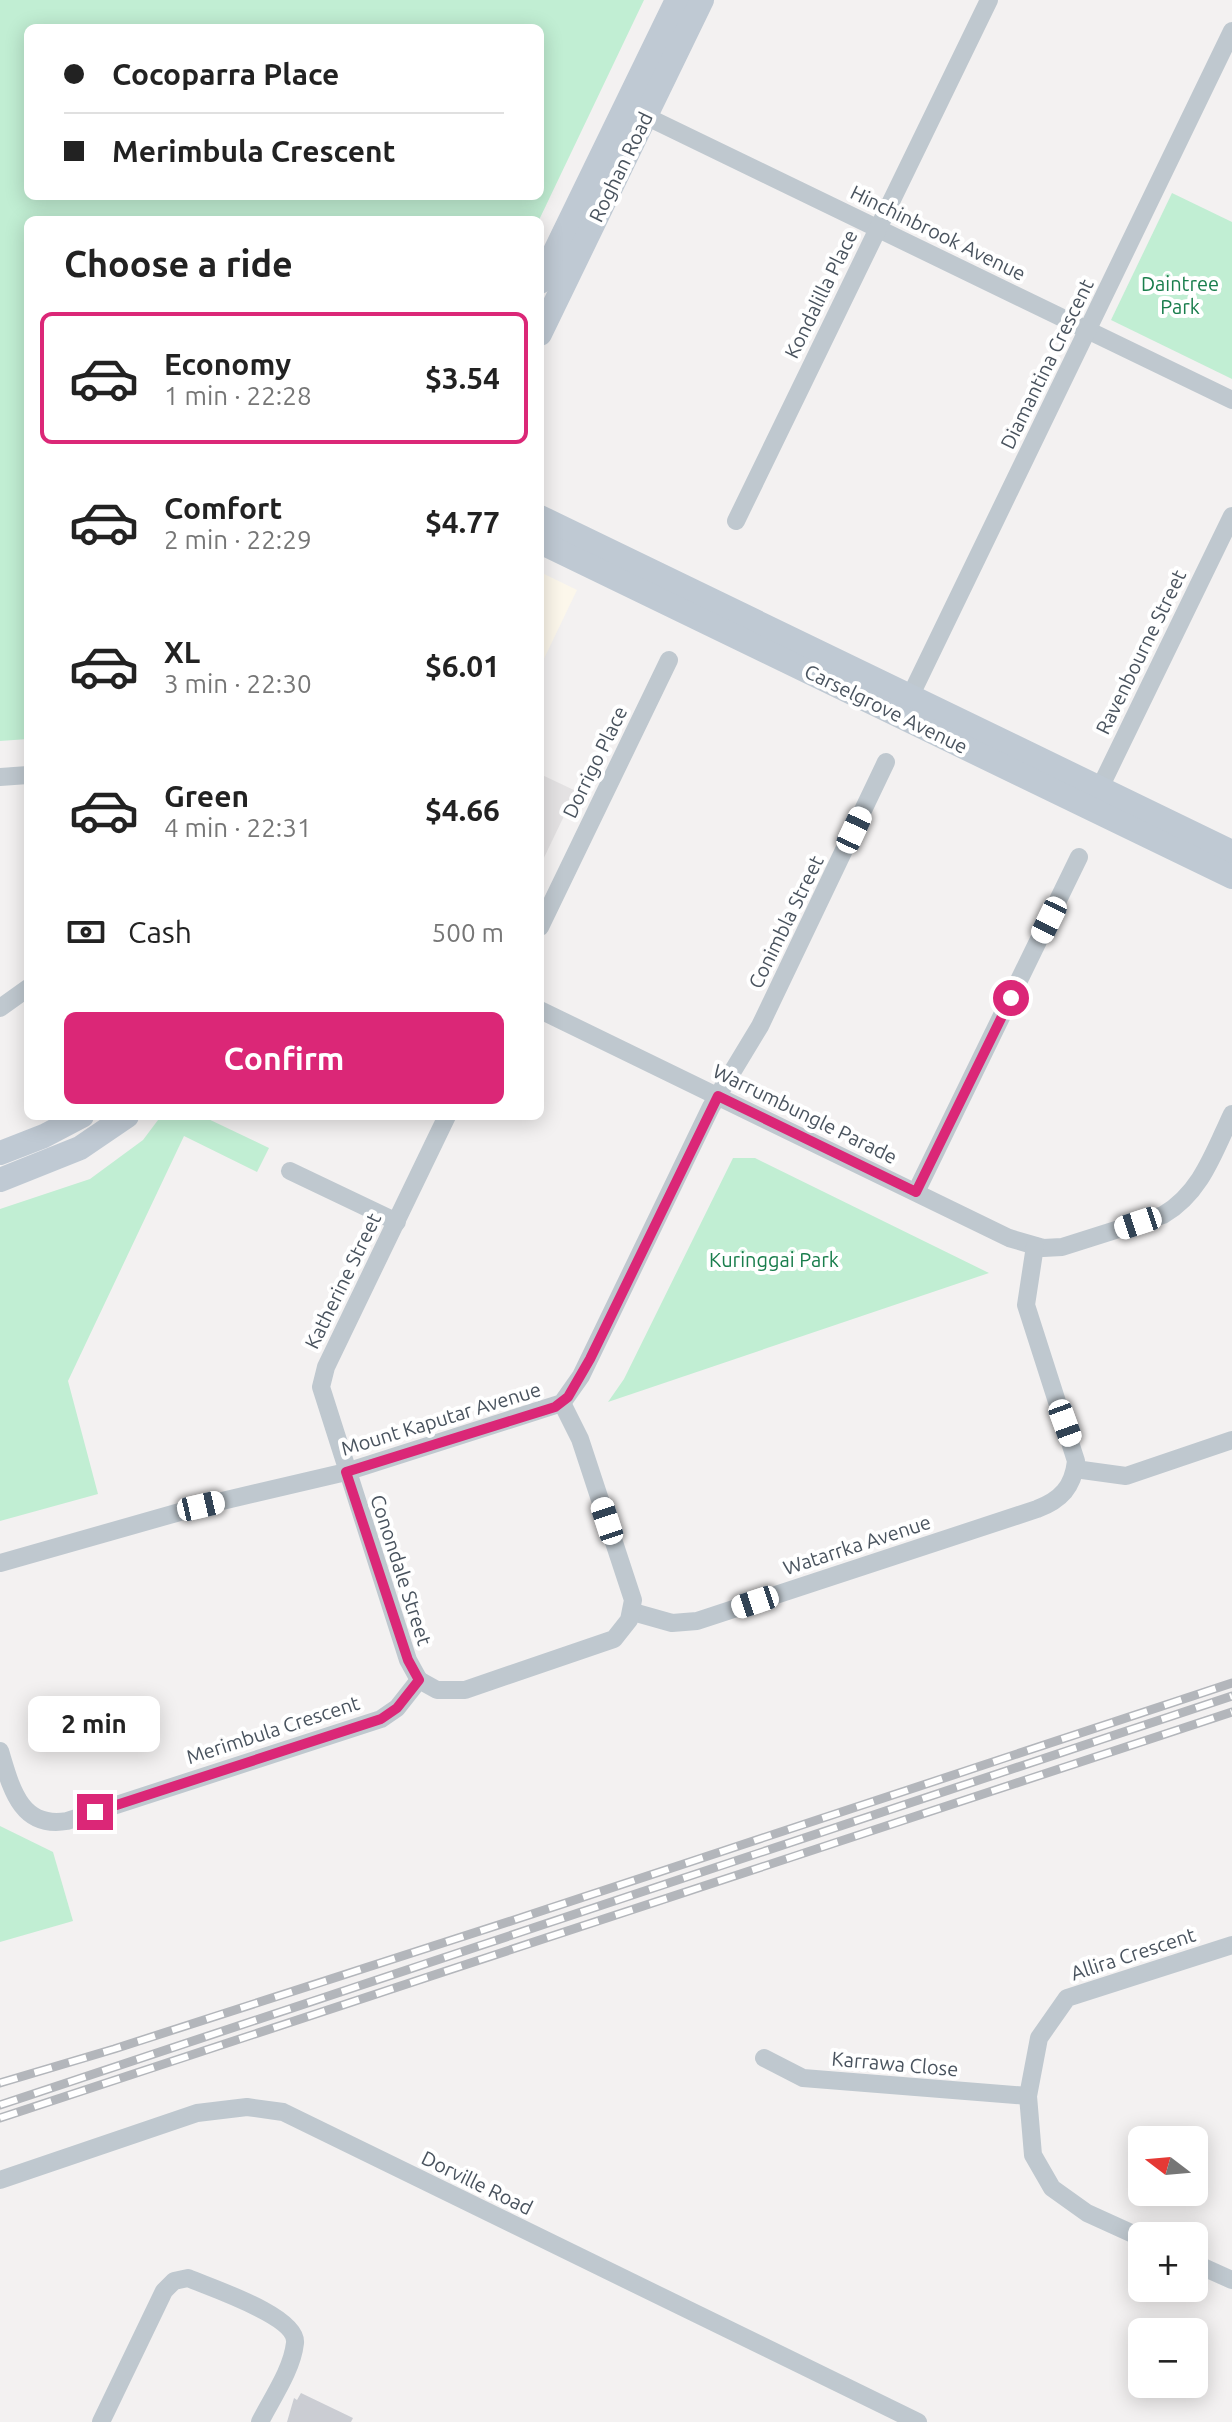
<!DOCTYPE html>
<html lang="en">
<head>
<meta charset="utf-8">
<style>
  :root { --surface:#fff; --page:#f2f2f2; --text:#222; --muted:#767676; --line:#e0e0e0; --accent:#db2777 }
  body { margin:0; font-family:Ubuntu,sans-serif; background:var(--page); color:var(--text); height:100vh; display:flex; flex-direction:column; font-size:30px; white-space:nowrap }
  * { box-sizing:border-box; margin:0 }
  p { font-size:26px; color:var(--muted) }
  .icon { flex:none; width:44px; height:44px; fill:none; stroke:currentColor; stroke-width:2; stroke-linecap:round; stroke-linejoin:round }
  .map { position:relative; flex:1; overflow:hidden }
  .sheet { position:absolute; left:24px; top:216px; width:520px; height:904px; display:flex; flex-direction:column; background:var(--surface); border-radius:12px; box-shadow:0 4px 20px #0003 }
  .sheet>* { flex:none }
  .banner { position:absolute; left:24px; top:24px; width:520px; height:176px; border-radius:12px; box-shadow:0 4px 20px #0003; display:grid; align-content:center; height:176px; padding:0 40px; background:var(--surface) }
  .needle { width:52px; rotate:286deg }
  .controls { position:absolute; left:1128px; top:2126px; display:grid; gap:16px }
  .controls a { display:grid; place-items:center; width:80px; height:80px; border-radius:12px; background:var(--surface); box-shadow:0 4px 20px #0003; font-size:40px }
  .end { position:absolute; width:36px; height:36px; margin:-18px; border:10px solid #db2777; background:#fff; box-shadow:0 0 0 4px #fff }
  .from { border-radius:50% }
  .bubble { position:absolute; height:56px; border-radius:12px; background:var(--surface); box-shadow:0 4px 20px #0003; font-size:26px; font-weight:700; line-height:56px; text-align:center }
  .car { position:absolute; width:24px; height:48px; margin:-24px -12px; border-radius:10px; box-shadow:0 0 6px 2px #0007; background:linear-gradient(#fff 24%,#345 0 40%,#fff 0 76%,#345 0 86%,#fff 0) }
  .banner b { display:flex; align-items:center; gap:28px; height:76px; font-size:30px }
  .banner b+b { border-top:2px solid var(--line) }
  .banner i { width:20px; height:20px; background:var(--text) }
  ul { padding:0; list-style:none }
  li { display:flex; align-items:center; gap:24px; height:132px; margin:0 16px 12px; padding:0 24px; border:4px solid transparent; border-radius:12px }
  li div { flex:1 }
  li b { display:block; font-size:30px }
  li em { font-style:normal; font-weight:700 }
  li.on { border-color:var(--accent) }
  li>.icon { width:72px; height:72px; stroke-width:1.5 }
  h2 { padding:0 40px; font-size:36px; line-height:96px }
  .pay { display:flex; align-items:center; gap:20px; height:88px; padding:0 40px; font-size:30px }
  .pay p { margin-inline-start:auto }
  .action { display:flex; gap:16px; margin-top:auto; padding:16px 40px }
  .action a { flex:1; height:92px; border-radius:12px; background:var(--accent); color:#fff; font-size:32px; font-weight:700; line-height:92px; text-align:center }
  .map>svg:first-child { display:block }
  .commercial { fill:#fcf7eb }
  .education { fill:#e4e2e3 }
  .green { fill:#c1eed3; fill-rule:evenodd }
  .building { fill:#cbcdd3 }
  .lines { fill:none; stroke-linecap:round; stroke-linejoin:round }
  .street { stroke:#bfc8cf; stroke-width:18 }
  .secondary { stroke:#bfc9d3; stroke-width:24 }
  .rail-casing { stroke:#b3b6bb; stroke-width:9 }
  .rail { stroke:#fff; stroke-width:6; stroke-dasharray:18; stroke-linecap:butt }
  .route { stroke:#db2777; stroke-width:10 }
  .labels { text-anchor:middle; stroke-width:8; stroke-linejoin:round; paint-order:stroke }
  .street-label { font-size:20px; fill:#49535e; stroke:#fff }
  .park-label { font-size:20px; fill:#1a7e4d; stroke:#fff }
</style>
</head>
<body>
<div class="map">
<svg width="1232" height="2422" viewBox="0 0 1232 2422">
  <rect width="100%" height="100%" fill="#f3f1f1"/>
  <polygon class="commercial" points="540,572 577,590 540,667"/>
  <polygon class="education" points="540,774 576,791 540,866"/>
  <g class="green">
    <path d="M0 0H644L539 220H28V739L0 741ZM540 28V196H28V28Z"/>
    <polygon points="1172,193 1232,222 1232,379 1111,320"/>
    <polygon points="161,1116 202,1116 269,1148 257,1172 184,1136 68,1381 98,1494 0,1521 0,1209 90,1179 143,1140"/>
    <polygon points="733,1158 755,1158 989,1273 608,1402 624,1379"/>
    <polygon points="0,1826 53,1852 73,1921 0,1942"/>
  </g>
  <polygon class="building" points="301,2393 353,2418 351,2422 287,2422 294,2398 297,2400"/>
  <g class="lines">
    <g class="street">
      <polyline points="637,112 1232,400"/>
      <polyline points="736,521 989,0"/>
      <polyline points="906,705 1232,31"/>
      <polyline points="0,777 28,775"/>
      <polyline points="1095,798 1232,516"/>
      <polyline points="540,927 669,660"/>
      <polyline points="0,1008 28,988"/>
      <path d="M540 1010 1009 1238 1043 1248 1062 1247 1163 1215C1201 1193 1214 1152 1232 1114"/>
      <polyline points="290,1171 397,1222"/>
      <polyline points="916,1192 1079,857"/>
      <polyline points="1075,1469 1126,1476 1232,1440"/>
      <polyline points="0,1563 201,1506 346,1472 562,1403 581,1376 711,1107 760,1026 886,762"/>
      <path d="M633 1612 672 1623 697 1621 1037 1509C1061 1500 1073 1487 1076 1461L1026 1305 1035 1246"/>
      <polyline points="419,1680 408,1660 321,1387 326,1367 447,1116"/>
      <path d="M0 1751C11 1787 20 1829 67 1821L381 1719 397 1708 419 1680 437 1690H465L614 1639 629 1620 633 1600 580 1439 562 1403"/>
      <polyline points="764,2058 803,2078 1028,2096"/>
      <polyline points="0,2180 197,2113 247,2107 283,2112 918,2422"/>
      <polyline points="1142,2238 1087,2213 1052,2188 1033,2155 1028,2096 1039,2038 1067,1998 1232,1945"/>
      <polyline points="1194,2263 1232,2280"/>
      <path d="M101 2422 164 2291 174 2281 188 2278C211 2288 298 2316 295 2343 292 2370 272 2398 260 2422"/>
    </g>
    <g class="secondary">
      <polyline points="540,282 677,0"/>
      <polyline points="540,334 702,0"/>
      <polyline points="540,517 1232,852"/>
      <polyline points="540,542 1232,877"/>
      <polyline points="0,1153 44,1136 82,1116"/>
      <polyline points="0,1180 80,1148 127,1116"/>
    </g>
    <g class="rail-casing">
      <g id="rail">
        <polyline points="0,2083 114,2049 517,1919 1232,1683"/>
        <polyline points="0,2105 1232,1696"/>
        <polyline points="0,2118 1232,1712"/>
      </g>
    </g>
    <use href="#rail" class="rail"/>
  </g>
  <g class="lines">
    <polyline class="route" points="95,1812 381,1719 397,1708 419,1680 408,1660 346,1472 555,1407 568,1397 590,1359 718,1096 916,1192 1011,998"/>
  </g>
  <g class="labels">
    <g class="street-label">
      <text transform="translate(621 167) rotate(-64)" y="7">Roghan Road</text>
      <text transform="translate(938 233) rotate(26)" y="7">Hinchinbrook Avenue</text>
      <text transform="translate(821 294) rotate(-64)" y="7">Kondalilla Place</text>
      <text transform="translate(1047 364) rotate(-64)" y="7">Diamantina Crescent</text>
      <text transform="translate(1141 652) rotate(-64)" y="7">Ravenbourne Street</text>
      <text transform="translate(886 709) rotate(26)" y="7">Carselgrove Avenue</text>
      <text transform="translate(595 762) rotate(-64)" y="7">Dorrigo Place</text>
      <text transform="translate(786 922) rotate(-64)" y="7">Conimbla Street</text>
      <text transform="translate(805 1114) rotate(26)" y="7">Warrumbungle Parade</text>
      <text transform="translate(343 1281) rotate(-64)" y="7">Katherine Street</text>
      <text transform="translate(441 1419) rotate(-17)" y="7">Mount Kaputar Avenue</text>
      <text transform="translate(857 1545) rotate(-18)" y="7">Watarrka Avenue</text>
      <text transform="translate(401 1570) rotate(72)" y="7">Conondale Street</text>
      <text transform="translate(273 1730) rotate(-18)" y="7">Merimbula Crescent</text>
      <text transform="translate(1133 1954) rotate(-18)" y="7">Allira Crescent</text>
      <text transform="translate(895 2064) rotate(5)" y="7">Karrawa Close</text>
      <text transform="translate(477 2183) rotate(26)" y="7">Dorville Road</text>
    </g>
    <g class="park-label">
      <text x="1180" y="291">Daintree<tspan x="1180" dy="23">Park</tspan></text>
      <text x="774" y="1267">Kuringgai Park</text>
    </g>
  </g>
</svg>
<div class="controls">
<a><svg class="needle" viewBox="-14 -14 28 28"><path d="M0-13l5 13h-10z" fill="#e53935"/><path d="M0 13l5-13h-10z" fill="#767676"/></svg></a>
<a>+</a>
<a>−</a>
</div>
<i class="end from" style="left:1011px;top:998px"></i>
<i class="end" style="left:95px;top:1812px"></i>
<div class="bubble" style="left:28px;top:1696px;width:132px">2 min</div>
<i class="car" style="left:854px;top:830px;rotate:25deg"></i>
<i class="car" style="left:1049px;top:920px;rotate:206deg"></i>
<i class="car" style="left:1138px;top:1223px;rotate:252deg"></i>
<i class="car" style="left:1065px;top:1423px;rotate:160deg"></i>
<i class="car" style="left:201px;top:1506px;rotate:77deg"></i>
<i class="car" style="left:607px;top:1521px;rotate:342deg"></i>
<i class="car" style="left:755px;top:1602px;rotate:252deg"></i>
<div class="banner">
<b><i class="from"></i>Cocoparra Place</b>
<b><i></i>Merimbula Crescent</b>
</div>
<section class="sheet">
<h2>Choose a ride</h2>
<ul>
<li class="on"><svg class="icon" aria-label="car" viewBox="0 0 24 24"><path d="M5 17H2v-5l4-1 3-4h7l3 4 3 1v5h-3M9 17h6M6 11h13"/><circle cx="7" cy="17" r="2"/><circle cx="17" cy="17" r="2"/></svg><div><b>Economy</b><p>1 min · 22:28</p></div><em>$3.54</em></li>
<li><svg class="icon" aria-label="car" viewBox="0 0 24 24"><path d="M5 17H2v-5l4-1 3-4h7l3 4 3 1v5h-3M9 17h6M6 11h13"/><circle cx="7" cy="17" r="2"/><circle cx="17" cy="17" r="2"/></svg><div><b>Comfort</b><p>2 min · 22:29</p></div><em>$4.77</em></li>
<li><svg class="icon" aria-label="car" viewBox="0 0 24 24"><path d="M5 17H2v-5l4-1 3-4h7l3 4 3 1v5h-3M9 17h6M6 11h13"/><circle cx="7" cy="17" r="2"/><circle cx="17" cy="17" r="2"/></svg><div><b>XL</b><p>3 min · 22:30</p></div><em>$6.01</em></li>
<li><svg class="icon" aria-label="car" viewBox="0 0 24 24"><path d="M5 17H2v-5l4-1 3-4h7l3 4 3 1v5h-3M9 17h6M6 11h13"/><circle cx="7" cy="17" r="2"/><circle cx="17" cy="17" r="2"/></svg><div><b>Green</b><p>4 min · 22:31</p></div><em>$4.66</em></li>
</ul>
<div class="pay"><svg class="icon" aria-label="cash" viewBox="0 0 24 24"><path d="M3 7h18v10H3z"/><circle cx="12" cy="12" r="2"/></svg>Cash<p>500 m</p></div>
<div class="action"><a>Confirm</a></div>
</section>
</div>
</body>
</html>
